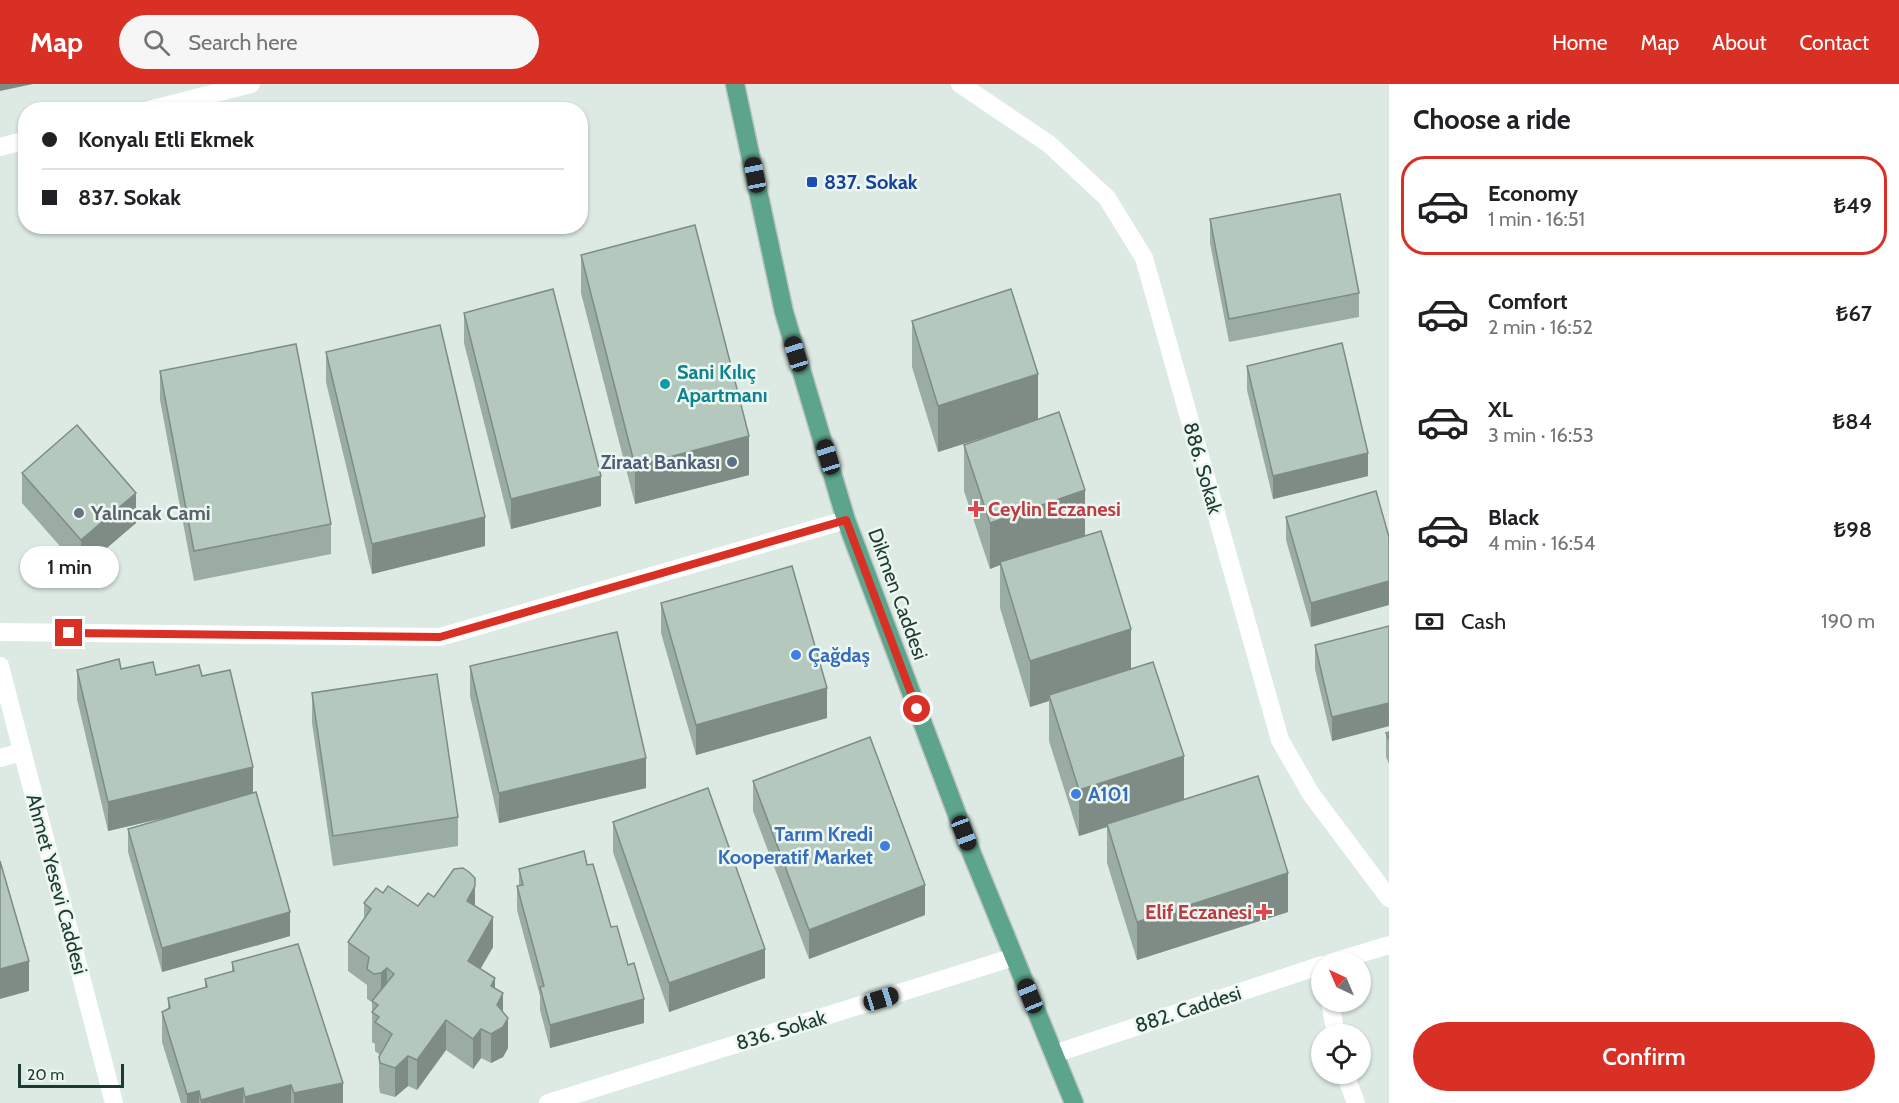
<!DOCTYPE html>
<html lang="en">
<head>
<meta charset="utf-8">
<style>
  :root { --surface:#fff; --page:#f6f6f6; --text:#202124; --muted:#757577; --line:#e0e0e0; --accent:#d93025 }
  body { margin:0; font-family:Cabin,sans-serif; background:var(--page); color:var(--text); height:100vh; display:flex; flex-direction:column; font-size:22px; white-space:nowrap }
  * { box-sizing:border-box; margin:0 }
  p { font-size:20px; color:var(--muted) }
  .icon { flex:none; width:33px; height:33px; fill:none; stroke:currentColor; stroke-width:2; stroke-linecap:round; stroke-linejoin:round }
  .map { position:relative; flex:1; overflow:hidden }
  .panel { display:flex; flex-direction:column; background:var(--surface); width:510px }
  .panel>* { flex:none }
  .top-card { position:absolute; left:18px; top:18px; width:570px; height:132px; border-radius:24px; box-shadow:0 2px 4px #0004; display:grid; align-content:center; height:132px; padding:0 24px; background:var(--surface) }
  .needle { width:39px; rotate:316deg }
  .buttons { position:absolute; left:1311px; top:868px; display:grid; gap:12px }
  .buttons a { display:grid; place-items:center; width:60px; height:60px; border-radius:50%; background:var(--surface); box-shadow:0 2px 4px #0004; font-size:30px }
  .scale { position:absolute; left:18px; bottom:15px; width:106px; box-sizing:border-box; padding-left:6px; border:3px solid #1d3a30; border-top:0; font-size:16px; line-height:21px; white-space:nowrap; color:#1d3a30; -webkit-text-stroke:4px #edf7f1; paint-order:stroke }
  .end { position:absolute; width:27px; height:27px; margin:-14px; border:8px solid #d93025; background:#fff; box-shadow:0 0 0 3px #fff }
  .from { border-radius:50% }
  .bubble { position:absolute; height:42px; border-radius:21px; background:var(--surface); box-shadow:0 2px 4px #0004; font-size:20px; font-weight:600; line-height:42px; text-align:center }
  .car { position:absolute; width:18px; height:36px; margin:-18px -9px; border-radius:8px; box-shadow:0 0 4px 2px #0007; background:linear-gradient(#222 24%,#8ab4d8 0 40%,#222 0 76%,#8ab4d8 0 86%,#222 0) }
  .top-card b { display:flex; align-items:center; gap:21px; height:57px; font-size:22px }
  .top-card b+b { border-top:2px solid var(--line) }
  .top-card i { width:15px; height:15px; background:var(--text) }
  ul { padding:0; list-style:none }
  li { display:flex; align-items:center; gap:18px; height:99px; margin:0 12px 9px; padding:0 12px; border:3px solid transparent; border-radius:24px }
  li div { flex:1 }
  li b { display:block; font-size:22px }
  li em { font-style:normal; font-weight:600 }
  li.current { border-color:var(--accent) }
  li>.icon { width:54px; height:54px; stroke-width:1.5 }
  h2 { padding:0 24px; font-size:27px; line-height:72px }
  .pay { display:flex; align-items:center; gap:15px; height:66px; padding:0 24px; font-size:22px }
  .pay p { margin-inline-start:auto }
  .button { display:flex; gap:12px; margin-top:auto; padding:12px 24px }
  .button a { flex:1; height:69px; border-radius:36px; background:var(--accent); color:#fff; font-size:24px; font-weight:600; line-height:69px; text-align:center }
  header { display:flex; align-items:center; gap:36px; box-sizing:border-box; height:84px; padding:0 30px; background:var(--accent); color:#fff }
  header strong { font-size:28px }
  nav { display:flex; gap:33px; margin-inline-start:auto; font-size:21px }
  .search { width:420px; height:54px; background:var(--page); display:flex; align-items:center; gap:15px; box-sizing:border-box; padding:0 21px; border-radius:33px; color:var(--muted); font-size:22px }
  main { display:flex; flex:1; min-height:0 }
  .map>svg:first-child { display:block }
  .lines { fill:none; stroke-linecap:round; stroke-linejoin:round }
  .primary-casing { stroke:#bbc4c1; stroke-width:21 }
  .minor { stroke:#fff; stroke-width:18 }
  .primary { stroke:#5ca48c; stroke-width:18 }
  .wall { fill:#9baca3 }
  .shaded-wall { fill:#7e8c85 }
  .building { fill:#b4c8be; stroke:#7e8c85; stroke-width:1.5 }
  .route { stroke:#d93025; stroke-width:8 }
  .transit-dot { fill:#1a4fb4; stroke:#edf7f1; stroke-width:2 }
  .culture-dot { fill:#0f9aa8; stroke:#edf7f1; stroke-width:2 }
  .service-dot { fill:#5c6f8a; stroke:#edf7f1; stroke-width:2 }
  .health-dot { fill:#e0444e; stroke:#edf7f1; stroke-width:2 }
  .worship-dot { fill:#6b7280; stroke:#edf7f1; stroke-width:2 }
  .shop-dot { fill:#3f7fe0; stroke:#edf7f1; stroke-width:2 }
  .labels { text-anchor:middle; stroke-width:5; stroke-linejoin:round; paint-order:stroke }
  .transit-label { font-size:20px; font-weight:bold; fill:#164399; stroke:#edf7f1; text-anchor:start }
  .culture-label { font-size:20px; font-weight:bold; fill:#0d838f; stroke:#edf7f1; text-anchor:start }
  .service-label { font-size:20px; font-weight:bold; fill:#4e5e75; stroke:#edf7f1; text-anchor:end }
  .street-label { font-size:20px; fill:#1d3a30; stroke:#edf7f1 }
  .health-label { font-size:20px; font-weight:bold; fill:#be3a42; stroke:#edf7f1; text-anchor:start }
  .worship-label { font-size:20px; font-weight:bold; fill:#5b616d; stroke:#edf7f1; text-anchor:start }
  .shop-label { font-size:20px; font-weight:bold; fill:#366cbe; stroke:#edf7f1; text-anchor:start }
</style>
</head>
<body>
<header>
<strong>Map</strong>
<div class="search"><svg class="icon" aria-label="search" viewBox="0 0 24 24"><circle cx="10" cy="10" r="6"/><path d="M15 15l6 6"/></svg>Search here</div>
<nav><a>Home</a><a>Map</a><a>About</a><a>Contact</a></nav>
</header>
<main>
<div class="map">
<svg width="1389" height="1019" viewBox="0 0 1389 1019">
  <rect width="100%" height="100%" fill="#dceae3"/>
  <g class="lines">
    <g class="primary-casing">
      <polyline id="primary" points="735,0 784,228 846,436 972,770 1074,1019"/>
    </g>
    <g class="minor">
      <polyline points="960,0 1049,60 1107,114 1144,174 1280,656 1311,710 1389,814"/>
      <polyline points="149,26 251,0"/>
      <polyline points="0,63 26,56"/>
      <polyline points="0,548 440,553 846,436"/>
      <polyline points="0,582 114,1019"/>
      <polyline points="0,674 22,668"/>
      <polyline points="1329,879 1389,861"/>
      <polyline points="1330,918 1336,951"/>
      <polyline points="1054,970 1322,881"/>
      <polyline points="1345,990 1356,1019"/>
      <polyline points="548,1019 1014,873"/>
    </g>
    <use href="#primary" class="primary"/>
  </g>
  <g class="wall">
    <polygon points="1210,135 1359,209 1359,233 1229,258 1210,159"/>
    <polygon points="581,171 749,391 635,420 581,209"/>
    <polygon points="464,229 601,422 511,445 464,259"/>
    <polygon points="912,237 1038,336 1085,452 1131,585 1184,715 1288,828 1137,876 1107,779 1107,743 1079,752 1049,657 1049,617 1030,623 1000,524 1000,481 990,485 964,407 964,361 1035,337 938,368 912,283"/>
    <polygon points="326,268 485,462 372,490 326,298"/>
    <polygon points="1247,282 1368,392 1273,415 1247,306"/>
    <polygon points="160,287 331,440 331,470 194,497 160,316"/>
    <polygon points="22,389 136,439 81,486 22,419"/>
    <polygon points="1286,433 1389,453 1311,543 1286,456"/>
    <polygon points="661,519 827,634 696,671 661,549"/>
    <polygon points="1389,542 1389,642 1332,657 1315,585 1315,561"/>
    <polygon points="470,582 646,704 499,739 470,612"/>
    <polygon points="121,585 156,591 202,592 253,709 290,852 162,888 128,768 128,745 177,731 108,747 77,615 77,586"/>
    <polygon points="312,609 458,733 458,762 333,782 312,639"/>
    <polygon points="1389,648 1389,680 1386,673 1386,649"/>
    <polygon points="753,697 925,831 809,875 753,727"/>
    <polygon points="613,738 765,894 669,928 613,768"/>
    <polygon points="587,781 611,843 644,939 550,964 540,926 540,912 517,826 517,802 519,802 519,785"/>
    <polygon points="383,809 418,822 434,813 475,822 493,863 480,885 495,905 503,929 508,964 503,973 491,979 481,974 473,985 446,966 417,1006 408,1002 395,1013 380,1009 379,1002 379,973 380,971 375,967 375,960 372,958 372,918 367,915 367,901 348,887 348,858 364,834 364,819"/>
    <polygon points="232,878 343,1019 181,1019 162,958 162,928 168,925 168,914 205,904 205,895 232,888"/>
  </g>
  <g class="shaded-wall">
    <polygon points="0,0 33,0 0,7"/>
    <polygon points="1038,290 1038,336 938,368 938,322"/>
    <polygon points="749,352 749,391 635,420 635,382"/>
    <polygon points="1368,369 1368,392 1273,415 1273,392"/>
    <polygon points="601,392 601,422 511,445 511,415"/>
    <polygon points="1085,406 1085,452 1000,478 1000,481 990,485 990,439"/>
    <polygon points="136,409 136,439 81,486 81,456"/>
    <polygon points="485,433 485,462 372,490 372,460"/>
    <polygon points="1389,497 1389,521 1311,543 1311,519"/>
    <polygon points="1131,545 1131,591 1049,611 1049,617 1030,623 1030,577"/>
    <polygon points="827,604 827,634 696,671 696,641"/>
    <polygon points="1389,619 1389,642 1332,657 1332,633"/>
    <polygon points="1184,672 1184,718 1107,740 1107,743 1079,752 1079,706"/>
    <polygon points="646,674 646,704 499,739 499,709"/>
    <polygon points="253,683 253,713 108,747 108,718"/>
    <polygon points="1288,789 1288,828 1137,876 1137,838"/>
    <polygon points="475,794 475,832 467,817"/>
    <polygon points="925,801 925,831 809,875 809,846"/>
    <polygon points="290,828 290,852 162,888 162,864"/>
    <polygon points="493,833 493,863 468,907 468,877"/>
    <polygon points="765,865 765,894 669,928 669,899"/>
    <polygon points="29,877 29,907 0,915 0,885"/>
    <polygon points="387,884 387,914 381,919 381,889"/>
    <polygon points="495,894 495,923 491,902"/>
    <polygon points="503,909 503,939 508,934 508,964 503,973 491,979 491,950 497,921"/>
    <polygon points="644,915 644,939 550,964 550,941"/>
    <polygon points="446,936 446,966 417,1006 417,976"/>
    <polygon points="481,945 481,974 473,985 473,955"/>
    <polygon points="408,972 408,1002 395,1013 395,984"/>
    <polygon points="343,999 343,1019 294,1019 294,1009"/>
    <polygon points="291,1001 291,1019 245,1019 245,1013"/>
    <polygon points="243,1004 243,1019 201,1019 201,1016"/>
    <polygon points="199,1007 199,1019 187,1019 187,1010"/>
  </g>
  <g class="building">
    <polygon points="1340,110 1359,209 1229,235 1210,135"/>
    <polygon points="695,141 749,352 635,382 581,171"/>
    <polygon points="553,205 601,392 511,415 464,229"/>
    <polygon points="1011,205 1038,290 938,322 912,237"/>
    <polygon points="440,241 485,433 372,460 326,268"/>
    <polygon points="1342,259 1368,369 1273,392 1247,282"/>
    <polygon points="296,260 331,440 194,467 160,287"/>
    <polygon points="1059,328 1085,406 990,439 964,361"/>
    <polygon points="77,341 136,409 81,456 22,389"/>
    <polygon points="1376,407 1389,453 1389,497 1311,519 1286,433"/>
    <polygon points="1101,447 1131,545 1030,577 1000,478"/>
    <polygon points="792,482 827,604 696,641 661,519"/>
    <polygon points="1389,542 1389,619 1332,633 1315,561"/>
    <polygon points="617,548 646,674 499,709 470,582"/>
    <polygon points="119,575 121,585 153,578 156,591 199,581 202,592 230,586 253,683 108,718 77,586"/>
    <polygon points="1153,578 1184,672 1079,706 1049,611"/>
    <polygon points="437,590 458,733 333,752 312,609"/>
    <polygon points="1389,648 1389,656 1386,649"/>
    <polygon points="870,653 925,801 809,846 753,697"/>
    <polygon points="1258,692 1288,789 1137,838 1107,740"/>
    <polygon points="708,704 765,865 669,899 613,738"/>
    <polygon points="256,708 290,828 162,864 128,745"/>
    <polygon points="584,767 587,781 593,780 611,843 617,842 628,881 634,879 644,915 550,941 540,903 544,902 517,802 523,801 519,785"/>
    <polygon points="0,777 29,877 0,885"/>
    <polygon points="463,784 469,788 475,794 475,802 467,817 493,833 468,877 495,894 491,902 503,909 497,921 508,934 503,943 491,950 481,945 473,955 446,936 417,976 408,972 395,984 380,979 379,973 392,950 375,938 379,933 372,928 378,921 372,917 394,890 387,884 381,889 374,890 367,885 369,873 348,858 371,825 364,819 376,804 383,809 388,802 418,822 428,809 434,813 454,785"/>
    <polygon points="298,860 343,999 294,1009 291,1001 245,1013 243,1004 201,1016 199,1007 187,1010 162,928 170,924 168,914 207,903 205,895 234,887 232,878"/>
  </g>
  <g class="lines">
    <polyline class="route" points="69,549 440,553 846,436 917,625"/>
  </g>
  <rect class="transit-dot" x="806" y="92" width="12" height="12" rx="3"/>
  <circle class="culture-dot" cx="665" cy="300" r="6"/>
  <circle class="service-dot" cx="732" cy="378" r="6"/>
  <g class="health-dot">
    <path d="M973 416h6v6h6v6h-6v6h-6v-6h-6v-6h6z"/>
    <path d="M1261 819h6v6h6v6h-6v6h-6v-6h-6v-6h6z"/>
  </g>
  <circle class="worship-dot" cx="79" cy="429" r="6"/>
  <g class="shop-dot">
    <circle cx="796" cy="571" r="6"/>
    <circle cx="1076" cy="710" r="6"/>
    <circle cx="885" cy="762" r="6"/>
  </g>
  <g class="labels">
    <g class="transit-label">
      <text x="824" y="105">837. Sokak</text>
    </g>
    <g class="culture-label">
      <text x="677" y="295">Sani Kılıç<tspan x="677" dy="23">Apartmanı</tspan></text>
    </g>
    <g class="service-label">
      <text x="720" y="385">Ziraat Bankası</text>
    </g>
    <g class="street-label">
      <text transform="translate(1203 384) rotate(74)" y="7">886. Sokak</text>
      <text transform="translate(898 510) rotate(70)" y="7">Dikmen Caddesi</text>
      <text transform="translate(57 800) rotate(75)" y="7">Ahmet Yesevi Caddesi</text>
      <text transform="translate(1188 925) rotate(-18)" y="7">882. Caddesi</text>
      <text transform="translate(781 946) rotate(-17)" y="7">836. Sokak</text>
    </g>
    <g class="health-label">
      <text x="988" y="432">Ceylin Eczanesi</text>
      <text x="1252" y="835" text-anchor="end">Elif Eczanesi</text>
    </g>
    <g class="worship-label">
      <text x="91" y="436">Yalıncak Cami</text>
    </g>
    <g class="shop-label">
      <text x="808" y="578">Çağdaş</text>
      <text x="1088" y="717">A101</text>
      <text x="873" y="757" text-anchor="end">Tarım Kredi<tspan x="873" dy="23">Kooperatif Market</tspan></text>
    </g>
  </g>
</svg>
<div class="buttons">
<a><svg class="needle" viewBox="-14 -14 28 28"><path d="M0-13l5 13h-10z" fill="#e53935"/><path d="M0 13l5-13h-10z" fill="#757577"/></svg></a>
<a><svg class="icon" aria-label="locate" viewBox="0 0 24 24"><circle cx="12" cy="12" r="6"/><path d="M12 2v4M12 18v4M2 12h4M18 12h4"/></svg></a>
</div>
<div class="scale">20 m</div>
<i class="end from" style="left:917px;top:625px"></i>
<i class="end" style="left:69px;top:549px"></i>
<div class="bubble" style="left:20px;top:462px;width:99px">1 min</div>
<i class="car" style="left:755px;top:91px;rotate:349deg"></i>
<i class="car" style="left:796px;top:270px;rotate:343deg"></i>
<i class="car" style="left:828px;top:373px;rotate:343deg"></i>
<i class="car" style="left:964px;top:749px;rotate:159deg"></i>
<i class="car" style="left:1030px;top:912px;rotate:338deg"></i>
<i class="car" style="left:881px;top:915px;rotate:73deg"></i>
<div class="top-card">
<b><i class="from"></i>Konyalı Etli Ekmek</b>
<b><i></i>837. Sokak</b>
</div>
</div>
<section class="panel">
<h2>Choose a ride</h2>
<ul>
<li class="current"><svg class="icon" aria-label="car" viewBox="0 0 24 24"><path d="M5 17H2v-5l4-1 3-4h7l3 4 3 1v5h-3M9 17h6M6 11h13"/><circle cx="7" cy="17" r="2"/><circle cx="17" cy="17" r="2"/></svg><div><b>Economy</b><p>1 min · 16:51</p></div><em>₺49</em></li>
<li><svg class="icon" aria-label="car" viewBox="0 0 24 24"><path d="M5 17H2v-5l4-1 3-4h7l3 4 3 1v5h-3M9 17h6M6 11h13"/><circle cx="7" cy="17" r="2"/><circle cx="17" cy="17" r="2"/></svg><div><b>Comfort</b><p>2 min · 16:52</p></div><em>₺67</em></li>
<li><svg class="icon" aria-label="car" viewBox="0 0 24 24"><path d="M5 17H2v-5l4-1 3-4h7l3 4 3 1v5h-3M9 17h6M6 11h13"/><circle cx="7" cy="17" r="2"/><circle cx="17" cy="17" r="2"/></svg><div><b>XL</b><p>3 min · 16:53</p></div><em>₺84</em></li>
<li><svg class="icon" aria-label="car" viewBox="0 0 24 24"><path d="M5 17H2v-5l4-1 3-4h7l3 4 3 1v5h-3M9 17h6M6 11h13"/><circle cx="7" cy="17" r="2"/><circle cx="17" cy="17" r="2"/></svg><div><b>Black</b><p>4 min · 16:54</p></div><em>₺98</em></li>
</ul>
<div class="pay"><svg class="icon" aria-label="cash" viewBox="0 0 24 24"><path d="M3 7h18v10H3z"/><circle cx="12" cy="12" r="2"/></svg>Cash<p>190 m</p></div>
<div class="button"><a>Confirm</a></div>
</section>
</main>
</body>
</html>
